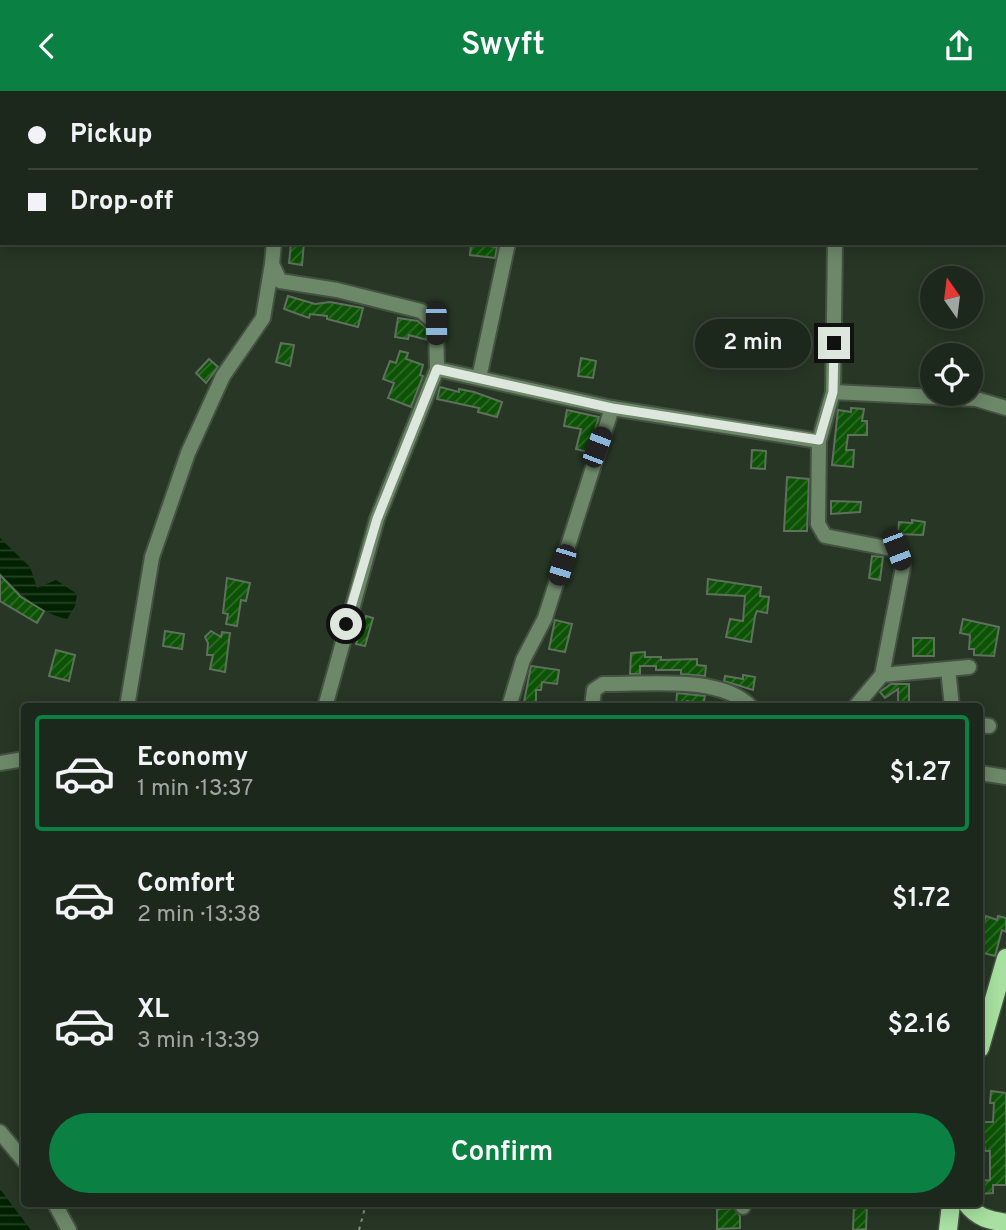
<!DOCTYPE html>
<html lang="en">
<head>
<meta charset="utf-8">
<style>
  :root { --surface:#1d281c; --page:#253025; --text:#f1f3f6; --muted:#a0a6a3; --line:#3b443b; --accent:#0b8043 }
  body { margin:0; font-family:Overpass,sans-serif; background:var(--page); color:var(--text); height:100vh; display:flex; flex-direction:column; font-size:26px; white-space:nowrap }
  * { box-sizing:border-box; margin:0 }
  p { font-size:23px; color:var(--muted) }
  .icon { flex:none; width:38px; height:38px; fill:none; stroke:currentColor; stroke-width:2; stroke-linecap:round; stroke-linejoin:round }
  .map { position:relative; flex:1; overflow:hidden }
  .details { position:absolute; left:21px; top:612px; width:962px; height:504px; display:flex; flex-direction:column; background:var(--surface); border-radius:7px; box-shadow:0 4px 18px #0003,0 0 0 2px var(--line) }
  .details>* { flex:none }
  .banner { position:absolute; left:0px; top:0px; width:1006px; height:154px; box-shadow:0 4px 18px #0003,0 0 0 2px var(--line); display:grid; align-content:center; height:154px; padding:0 28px; background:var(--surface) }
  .needle { width:46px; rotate:346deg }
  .fabs { position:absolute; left:920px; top:175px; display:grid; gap:14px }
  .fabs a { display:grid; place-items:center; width:63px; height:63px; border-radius:50%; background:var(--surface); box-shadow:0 4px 18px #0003,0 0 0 2px var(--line); font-size:35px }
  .end { position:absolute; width:32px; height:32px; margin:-16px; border:9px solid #dee7dd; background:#111; box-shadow:0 0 0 4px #111 }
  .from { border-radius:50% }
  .bubble { position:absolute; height:49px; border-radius:24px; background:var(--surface); box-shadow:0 4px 18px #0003,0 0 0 2px var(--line); font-size:23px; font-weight:600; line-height:49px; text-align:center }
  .car { position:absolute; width:21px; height:42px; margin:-21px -10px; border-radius:9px; box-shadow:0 0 5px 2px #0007; background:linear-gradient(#222 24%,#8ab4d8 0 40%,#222 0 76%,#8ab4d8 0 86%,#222 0) }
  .banner b { display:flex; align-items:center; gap:24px; height:66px; font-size:26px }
  .banner b+b { border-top:2px solid var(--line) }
  .banner i { width:18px; height:18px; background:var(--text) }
  ul { padding:12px 0 0; list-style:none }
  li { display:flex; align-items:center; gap:21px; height:116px; margin:0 14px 10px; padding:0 14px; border:4px solid transparent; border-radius:7px }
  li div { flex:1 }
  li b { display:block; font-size:26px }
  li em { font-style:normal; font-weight:600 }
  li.active { border-color:var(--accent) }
  li>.icon { width:63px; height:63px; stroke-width:1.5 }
  .primary-button { display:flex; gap:14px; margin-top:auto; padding:14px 28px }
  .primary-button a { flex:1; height:80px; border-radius:42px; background:var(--accent); color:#fff; font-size:28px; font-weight:600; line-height:80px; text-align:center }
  header { display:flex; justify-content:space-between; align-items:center; height:91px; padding:0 28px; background:var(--accent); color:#fff; font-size:32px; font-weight:600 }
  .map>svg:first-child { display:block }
  .water { fill:url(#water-rules) }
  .building { fill:url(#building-hatch); stroke:#5f705d; stroke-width:2 }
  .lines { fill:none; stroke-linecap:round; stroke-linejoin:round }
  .minor-casing { stroke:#445242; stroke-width:18 }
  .major-casing { stroke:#445242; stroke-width:21 }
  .path { stroke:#869184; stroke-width:2; stroke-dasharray:3.5 5; stroke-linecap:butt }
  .minor { stroke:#6d8869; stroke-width:14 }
  .major { stroke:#a7e0a0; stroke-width:18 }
  .route { stroke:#dee7dd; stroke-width:9 }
</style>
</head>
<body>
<header><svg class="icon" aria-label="back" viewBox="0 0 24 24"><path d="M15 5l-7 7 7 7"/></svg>Swyft<svg class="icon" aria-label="share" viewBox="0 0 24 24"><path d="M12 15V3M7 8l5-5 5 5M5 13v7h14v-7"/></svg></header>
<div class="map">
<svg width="1006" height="1139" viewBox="0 0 1006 1139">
  <defs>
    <pattern id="water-rules" width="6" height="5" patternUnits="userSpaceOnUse" patternTransform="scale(1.75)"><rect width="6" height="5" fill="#012200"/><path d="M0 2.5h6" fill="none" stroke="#264225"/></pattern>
    <pattern id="building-hatch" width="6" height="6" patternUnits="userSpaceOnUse" patternTransform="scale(1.75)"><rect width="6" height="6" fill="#0c5305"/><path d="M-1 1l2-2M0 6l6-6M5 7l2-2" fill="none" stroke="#2f6c29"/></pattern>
  </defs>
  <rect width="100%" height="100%" fill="#273625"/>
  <g class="water">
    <path d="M0 447 30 476 37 497 56 489 77 503 75 515 67 528C41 523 18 501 0 482Z"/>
    <polygon points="0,1098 31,1139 0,1139"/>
  </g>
  <g class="building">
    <polygon points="291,152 304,152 302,174 289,172"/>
    <polygon points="471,153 497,156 495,167 470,164"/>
    <polygon points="288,205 315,213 330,211 363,217 358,236 327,228 327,225 310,223 309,227 284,218"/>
    <polygon points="398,227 418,230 426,237 427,249 409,244 408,248 395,246"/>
    <polygon points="281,252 294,254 290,275 276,271"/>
    <polygon points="400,260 408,262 406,268 423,274 420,284 423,285 411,316 388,307 394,292 383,288 390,270 396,272"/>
    <polygon points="581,267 596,270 593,287 578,285"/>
    <polygon points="209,268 218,276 206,292 196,282"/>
    <polygon points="440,296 459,301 459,298 474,301 502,311 497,326 478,321 479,317 437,308"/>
    <polygon points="851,317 864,318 862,330 867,330 867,344 848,344 846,359 854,359 853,376 832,374 838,319 851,321"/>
    <polygon points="567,319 599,326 588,361 576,358 581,338 564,335"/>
    <polygon points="752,359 766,360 765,378 751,377"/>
    <polygon points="787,386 809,388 807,440 784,440"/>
    <polygon points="831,410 861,411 860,421 831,423"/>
    <polygon points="912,429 925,431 923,444 898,443 899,431 912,432"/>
    <polygon points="872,465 883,466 880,489 869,487"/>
    <polygon points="0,484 21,506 44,520 37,532 0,510"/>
    <polygon points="227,487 250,492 246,510 241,509 237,535 226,533 228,523 223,522"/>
    <polygon points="708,488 761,496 760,505 769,506 767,522 757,520 755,525 751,551 726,546 730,528 743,530 745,505 707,503"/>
    <polygon points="366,525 373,527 365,555 356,553"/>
    <polygon points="963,528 999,536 994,565 974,564 974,558 969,558 970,544 960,542"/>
    <polygon points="555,529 572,533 565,561 549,558"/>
    <polygon points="165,540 184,543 182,558 163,555"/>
    <polygon points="211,540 221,546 222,541 230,542 225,581 210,578 213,564 207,564 208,552 205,546"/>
    <rect x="913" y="547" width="21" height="18"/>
    <polygon points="56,559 75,564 69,590 49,585"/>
    <polygon points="645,561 645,566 661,566 661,569 697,568 697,574 706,575 705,585 681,583 681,579 656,579 656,575 640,575 640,583 630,583 631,562"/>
    <polygon points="531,575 559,579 557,593 542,591 541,599 536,599 536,611 524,611"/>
    <polygon points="743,584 755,586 753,599 724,590 725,585 743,588"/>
    <polygon points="891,593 909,593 909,613 898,613 898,598 885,607 880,601"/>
    <polygon points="677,602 705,605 703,614 687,610 687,616 676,616"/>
    <polygon points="986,825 997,829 998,825 1006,827 1006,841 1002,839 995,865 980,861 980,842"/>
    <polygon points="991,1000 1006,1002 1006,1094 993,1094 993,1102 981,1103 980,1090 990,1089 990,1060 985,1060 980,1031 993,1031 994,1012 990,1012"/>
    <polygon points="854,1113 867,1114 866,1138 853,1139"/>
    <polygon points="734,1117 740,1125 740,1137 717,1138 717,1118"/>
  </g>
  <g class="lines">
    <g class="minor-casing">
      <g id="minor">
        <polyline points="263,0 263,2"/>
        <polyline points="337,2 338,0"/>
        <polyline points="525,2 525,0"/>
        <polyline points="838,2 838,0"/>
        <polyline points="274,152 272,173 280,190 337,199 421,220 436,233 437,278"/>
        <polyline points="479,287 508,152"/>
        <polyline points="833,301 835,152"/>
        <polyline points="948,578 952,616"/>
        <polyline points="882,584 969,576"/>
        <polyline points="127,616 152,466 188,362 223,285 263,227 272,173"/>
        <polyline points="325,616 377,428 437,278 612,317 819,350"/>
        <polyline points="509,616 523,569 545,527 612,317"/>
        <path d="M592 616 594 599 603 593C646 594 719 583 751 616"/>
        <polyline points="855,616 882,584 903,476 897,459 825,445 818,433 819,350 833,301 976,308 1006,317"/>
        <polyline points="980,634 989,635"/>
        <polyline points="0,672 24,668"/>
        <polyline points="980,682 1006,686"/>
        <polyline points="0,1041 24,1070"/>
        <polyline points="55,1113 69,1139"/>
        <polyline points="743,1113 743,1116"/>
      </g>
    </g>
    <g class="major-casing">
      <g id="major">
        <polyline points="980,957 1006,867"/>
        <path d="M967 1113C978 1127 989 1129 1006 1132"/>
        <polyline points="948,1139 951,1113"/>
      </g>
    </g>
    <polyline class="path" points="359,1139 366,1113"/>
    <use href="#minor" class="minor"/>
    <use href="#major" class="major"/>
  </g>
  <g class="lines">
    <polyline class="route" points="346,533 377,428 437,278 612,317 819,349 833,301 834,252"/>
  </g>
</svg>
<div class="fabs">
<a><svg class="needle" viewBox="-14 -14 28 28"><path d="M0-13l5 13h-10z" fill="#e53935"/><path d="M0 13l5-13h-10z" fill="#a0a6a3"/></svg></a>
<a><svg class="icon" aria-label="locate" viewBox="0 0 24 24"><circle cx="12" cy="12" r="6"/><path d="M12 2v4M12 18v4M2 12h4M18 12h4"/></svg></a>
</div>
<i class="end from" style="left:346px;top:533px"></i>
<i class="end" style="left:834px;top:252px"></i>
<div class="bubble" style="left:695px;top:228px;width:116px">2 min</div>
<i class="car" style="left:436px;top:233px;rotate:179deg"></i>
<i class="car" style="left:597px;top:356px;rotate:21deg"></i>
<i class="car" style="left:897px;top:459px;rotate:159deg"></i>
<i class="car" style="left:562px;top:474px;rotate:197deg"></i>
<div class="banner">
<b><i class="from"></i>Pickup</b>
<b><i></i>Drop-off</b>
</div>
<section class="details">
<ul>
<li class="active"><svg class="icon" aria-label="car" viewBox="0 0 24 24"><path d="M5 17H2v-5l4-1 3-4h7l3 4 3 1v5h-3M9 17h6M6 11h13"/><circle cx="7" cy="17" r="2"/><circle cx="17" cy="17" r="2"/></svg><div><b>Economy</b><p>1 min · 13:37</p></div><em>$1.27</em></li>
<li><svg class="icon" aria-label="car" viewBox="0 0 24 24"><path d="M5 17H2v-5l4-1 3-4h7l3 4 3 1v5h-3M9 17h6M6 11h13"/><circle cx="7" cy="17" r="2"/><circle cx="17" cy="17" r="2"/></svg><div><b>Comfort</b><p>2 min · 13:38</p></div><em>$1.72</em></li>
<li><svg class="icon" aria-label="car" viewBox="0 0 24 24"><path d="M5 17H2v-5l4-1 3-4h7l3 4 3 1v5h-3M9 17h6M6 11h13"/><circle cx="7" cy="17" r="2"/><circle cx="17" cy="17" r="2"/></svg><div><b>XL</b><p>3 min · 13:39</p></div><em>$2.16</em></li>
</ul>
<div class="primary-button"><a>Confirm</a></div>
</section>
</div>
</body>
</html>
